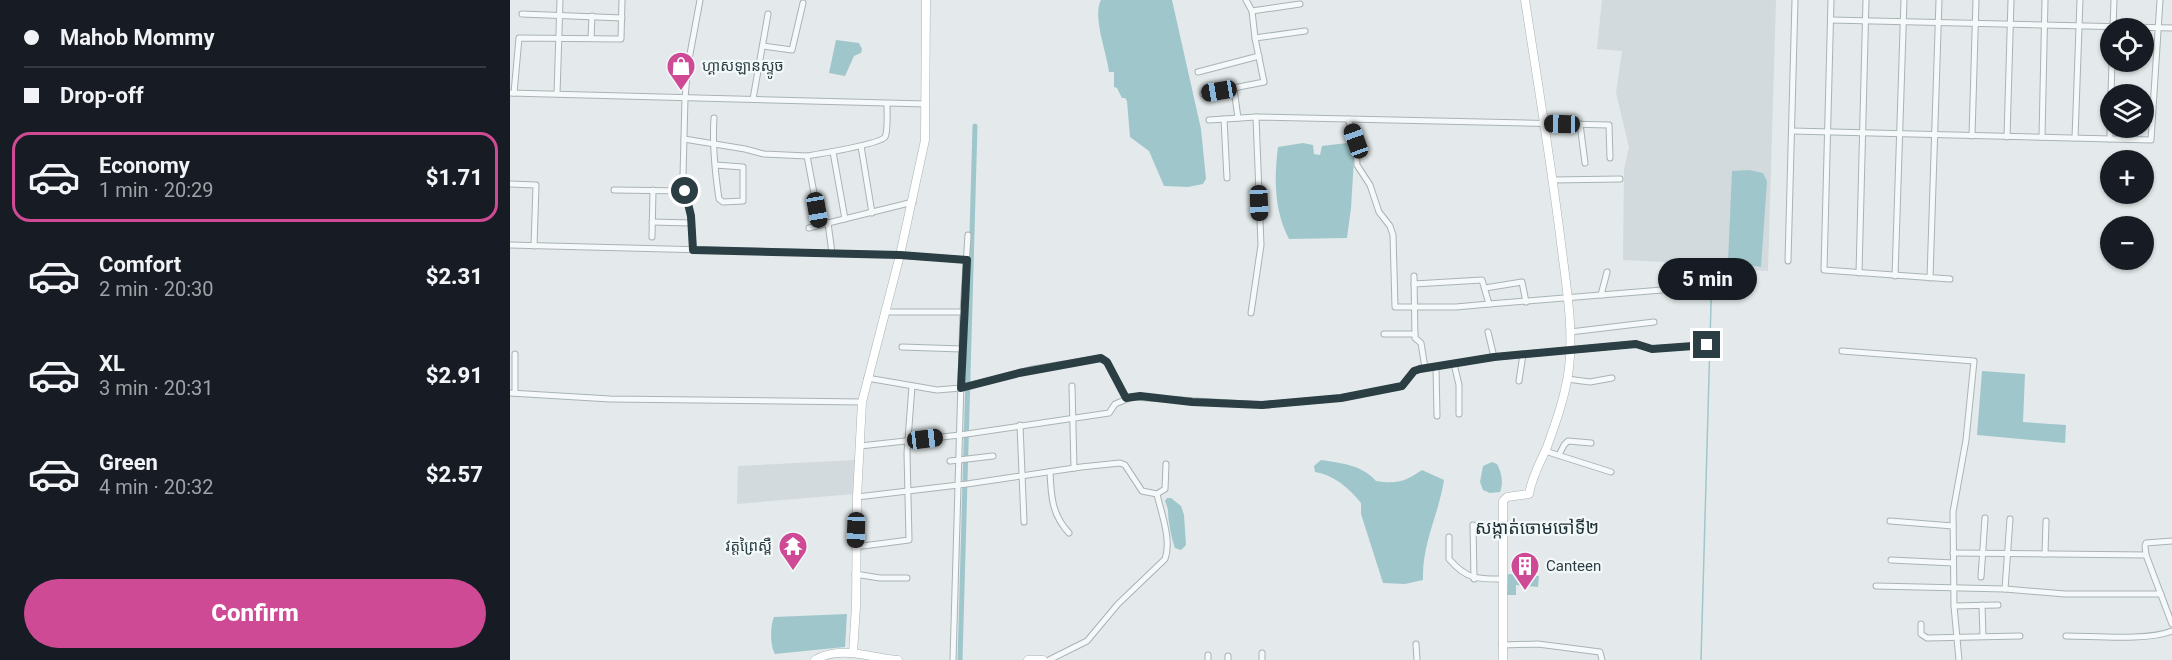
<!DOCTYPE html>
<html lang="en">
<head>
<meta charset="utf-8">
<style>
  :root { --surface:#171b24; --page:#242831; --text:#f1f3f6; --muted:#9ea1a6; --line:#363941; --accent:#cf4a95 }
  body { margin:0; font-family:Roboto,"Noto Sans Khmer",sans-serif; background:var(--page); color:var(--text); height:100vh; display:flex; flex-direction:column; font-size:22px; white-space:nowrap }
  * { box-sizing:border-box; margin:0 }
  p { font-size:20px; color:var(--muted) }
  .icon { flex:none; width:33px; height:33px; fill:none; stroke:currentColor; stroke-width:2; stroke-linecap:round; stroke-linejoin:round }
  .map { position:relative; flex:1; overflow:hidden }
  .sheet { display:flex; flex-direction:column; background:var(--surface); width:510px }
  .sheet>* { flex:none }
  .top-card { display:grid; align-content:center; height:132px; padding:0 24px; background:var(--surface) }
  .fabs { position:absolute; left:1590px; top:18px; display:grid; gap:12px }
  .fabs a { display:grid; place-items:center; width:54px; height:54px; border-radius:50%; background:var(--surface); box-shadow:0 2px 4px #0004; font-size:30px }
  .end { position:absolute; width:27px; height:27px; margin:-14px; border:8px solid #2b3e44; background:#fff; box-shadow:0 0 0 3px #fff }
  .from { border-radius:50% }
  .bubble { position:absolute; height:42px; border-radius:21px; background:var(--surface); box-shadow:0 2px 4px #0004; font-size:20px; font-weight:800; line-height:42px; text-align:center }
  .car { position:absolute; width:18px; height:36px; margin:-18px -9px; border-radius:8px; box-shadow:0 0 4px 2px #0007; background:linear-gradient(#222 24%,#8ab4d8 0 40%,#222 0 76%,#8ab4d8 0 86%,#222 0) }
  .top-card b { display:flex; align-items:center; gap:21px; height:57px; font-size:22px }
  .top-card b+b { border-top:2px solid var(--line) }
  .top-card i { width:15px; height:15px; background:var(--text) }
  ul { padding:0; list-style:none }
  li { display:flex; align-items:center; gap:18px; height:90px; margin:0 12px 9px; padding:0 12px; border:3px solid transparent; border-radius:18px }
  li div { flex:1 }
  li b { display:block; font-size:22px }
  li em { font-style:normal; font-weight:800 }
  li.current { border-color:var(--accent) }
  li>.icon { width:54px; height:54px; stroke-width:1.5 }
  .button { display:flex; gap:12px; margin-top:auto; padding:12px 24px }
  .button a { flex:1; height:69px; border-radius:36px; background:var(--accent); color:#fff; font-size:24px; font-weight:800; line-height:69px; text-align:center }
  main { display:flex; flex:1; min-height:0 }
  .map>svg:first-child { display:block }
  .built { fill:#d2dadd }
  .water { fill:#9fc7cb }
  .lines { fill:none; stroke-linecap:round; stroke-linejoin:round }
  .stream { stroke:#9fc7cb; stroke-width:1.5 }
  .canal { stroke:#9fc7cb; stroke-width:5 }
  .street-casing { stroke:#a9b3b6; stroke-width:7 }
  .secondary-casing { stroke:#a9b3b6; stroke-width:9 }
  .street { stroke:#f6f9fa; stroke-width:5 }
  .secondary { stroke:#fff; stroke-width:8 }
  .route { stroke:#2b3e44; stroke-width:8 }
  .labels { text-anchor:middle; stroke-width:4.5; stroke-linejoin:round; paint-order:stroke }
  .poi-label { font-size:15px; fill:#2b3e44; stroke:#f3f8f9; text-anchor:start }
  .quarter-label { font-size:18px; fill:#1d2f35; stroke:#f3f8f9 }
</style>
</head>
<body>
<main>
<section class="sheet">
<div class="top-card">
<b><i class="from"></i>Mahob Mommy</b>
<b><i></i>Drop-off</b>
</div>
<ul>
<li class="current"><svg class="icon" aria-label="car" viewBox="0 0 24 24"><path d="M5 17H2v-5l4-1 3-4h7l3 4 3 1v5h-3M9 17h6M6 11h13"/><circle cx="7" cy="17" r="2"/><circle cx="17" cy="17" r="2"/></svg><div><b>Economy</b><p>1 min · 20:29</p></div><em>$1.71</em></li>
<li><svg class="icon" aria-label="car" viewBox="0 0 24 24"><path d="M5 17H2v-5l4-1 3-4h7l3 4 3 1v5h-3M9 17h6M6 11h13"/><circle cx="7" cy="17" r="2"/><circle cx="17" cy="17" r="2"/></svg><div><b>Comfort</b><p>2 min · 20:30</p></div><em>$2.31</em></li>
<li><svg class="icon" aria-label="car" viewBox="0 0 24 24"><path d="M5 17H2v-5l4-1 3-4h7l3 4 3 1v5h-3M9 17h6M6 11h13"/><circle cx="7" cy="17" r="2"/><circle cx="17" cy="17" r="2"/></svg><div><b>XL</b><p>3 min · 20:31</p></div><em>$2.91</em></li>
<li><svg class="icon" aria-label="car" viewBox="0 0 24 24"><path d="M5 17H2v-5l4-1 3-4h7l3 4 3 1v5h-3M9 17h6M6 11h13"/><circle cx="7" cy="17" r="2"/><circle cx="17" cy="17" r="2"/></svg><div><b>Green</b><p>4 min · 20:32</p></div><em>$2.57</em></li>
</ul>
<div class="button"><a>Confirm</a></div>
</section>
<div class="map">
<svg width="1662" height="660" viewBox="0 0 1662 660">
  <rect width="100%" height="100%" fill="#e4eaeb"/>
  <g class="built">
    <polygon points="1092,0 1266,0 1258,271 1202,268 1154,268 1154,262 1113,260 1114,170 1119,147 1106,93 1112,51 1087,49"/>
    <polygon points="346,460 344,494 227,504 228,466"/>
  </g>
  <g class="water">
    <path d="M591 0H662L691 129 696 179 693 184 678 187 654 186 639 151 620 137 617 101 615 98H612L607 88 604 87V72H599C597 53 582 16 591 0Z"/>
    <polygon points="326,40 349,43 352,49 351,53 344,56 335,76 319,73"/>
    <path d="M845 142 841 208 837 238 779 239C764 210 764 178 768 147L793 143 803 145 804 154 810 155 812 146Z"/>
    <polygon points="1239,170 1253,173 1257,181 1251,267 1218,262 1222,171"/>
    <polygon points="1472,371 1515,374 1513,422 1556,425 1555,443 1467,435"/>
    <path d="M811 460C830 463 853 465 866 481 887 484 894 482 912 470L934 480C928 517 912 543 913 580L895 584 873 583 851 514V503C839 488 824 475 805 472L804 466Z"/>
    <path d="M982 462 987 464C991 472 994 482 990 492L980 493 973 490 970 482 973 466Z"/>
    <path d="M657 498H661L671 506 674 515 676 545 671 550 665 548C662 540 660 530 659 522 657 511 660 513 655 501Z"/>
    <polygon points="998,574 1029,576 1028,587 1006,585 1006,595 997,595"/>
    <path d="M337 614 335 647 265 654C260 646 260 626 264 617Z"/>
  </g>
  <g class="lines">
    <polyline class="stream" points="1191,660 1202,269"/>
    <polyline class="canal" points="450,660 465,126"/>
    <g class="street-casing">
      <g id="street">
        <polyline points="1321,0 1314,270 1440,279"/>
        <polyline points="742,11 790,4"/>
        <polyline points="12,14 112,18"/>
        <polyline points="1321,20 1662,28"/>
        <polyline points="1603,28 1604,0"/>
        <polyline points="81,38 82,16"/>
        <polyline points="745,38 795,31"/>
        <polyline points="253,46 282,50 293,3"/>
        <polyline points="688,72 749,56"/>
        <polyline points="724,89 728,118"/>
        <polyline points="0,93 416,104"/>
        <polyline points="4,93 9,38 111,39 112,0"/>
        <polyline points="47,94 50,0"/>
        <polyline points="693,94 754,82 745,38 742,11 736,0"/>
        <polyline points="1601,94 1602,62"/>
        <polyline points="243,99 258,14"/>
        <path d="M377 104C377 110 378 132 375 137 370 144 309 154 297 156L310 225 403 202"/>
        <path d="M204 118C202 146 205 172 209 199L213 202 233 201V167L205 165"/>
        <polyline points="714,119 717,178"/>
        <polyline points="838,119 846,141 847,165 860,185 869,212 880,226 883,235 885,307 946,307 979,304"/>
        <polyline points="699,120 746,117 1099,125 1100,158"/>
        <polyline points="1070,124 1075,163"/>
        <polyline points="1282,131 1641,140 1650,0"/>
        <polyline points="1462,136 1466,0"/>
        <polyline points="1497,137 1501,0"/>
        <polyline points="1532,137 1535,0"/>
        <polyline points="1565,138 1570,0"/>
        <polyline points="174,139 235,149 254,154 297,156"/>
        <polyline points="1600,139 1600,118"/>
        <polyline points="351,146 362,213"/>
        <polyline points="323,152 335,219"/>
        <polyline points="1043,180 1110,179"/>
        <polyline points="0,184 26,185 24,246"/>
        <polyline points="104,190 175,191"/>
        <polyline points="142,222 181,223"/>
        <polyline points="318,223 322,253"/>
        <polyline points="299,228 310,225"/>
        <polyline points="142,237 143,190"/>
        <polyline points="0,245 390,255 457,260"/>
        <polyline points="183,250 181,216 173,176 175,98 178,65 190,0"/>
        <polyline points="1278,261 1285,0"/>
        <polyline points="1349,273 1356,0"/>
        <polyline points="904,276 905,338 911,343 915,368"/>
        <polyline points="1385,276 1394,0"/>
        <polyline points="1420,278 1429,0"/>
        <polyline points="904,284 972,280 979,304 1152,290"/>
        <polyline points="975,288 1012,282 1016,302"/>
        <polyline points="1091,295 1097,272"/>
        <polyline points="376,312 453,312 443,660"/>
        <polyline points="453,312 458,235"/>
        <polyline points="741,313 751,245 746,117"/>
        <polyline points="978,332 984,357"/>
        <polyline points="1060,332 1144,322"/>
        <polyline points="874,334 905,334"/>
        <polyline points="392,347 452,349"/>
        <polyline points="1332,351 1464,361 1456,440 1443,512 1444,606 1449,660"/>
        <polyline points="944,364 949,385 949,414"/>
        <polyline points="926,367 927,416"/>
        <polyline points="357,378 427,390 451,388 523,369 591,358 597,362 616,398"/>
        <polyline points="1057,379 1080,382 1102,378"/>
        <polyline points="1009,381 1013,354"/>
        <polyline points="562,386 564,468"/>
        <polyline points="0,393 100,399 352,402"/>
        <polyline points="5,393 5,354"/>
        <polyline points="510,425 514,522"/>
        <polyline points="350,446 450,435 599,413 605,404 622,397 752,405 831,398 892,386 904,371 910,369 984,357 1126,344 1142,349 1197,345"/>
        <polyline points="1035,451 1101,472"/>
        <polyline points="1049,455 1054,445 1058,441 1081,443"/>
        <polyline points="440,461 483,456"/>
        <path d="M540 472C541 496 542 515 559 533"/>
        <polyline points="347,497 457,484 571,467 610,463 615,465 632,491 647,494 655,489 656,464"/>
        <polyline points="1380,521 1443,526"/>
        <polyline points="963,525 964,579"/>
        <path d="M939 537V559C957 580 968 579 993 579"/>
        <polyline points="345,547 399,540 397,453 402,386"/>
        <polyline points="1443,553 1636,555 1635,546 1636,543 1662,541"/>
        <polyline points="1535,554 1536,521"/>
        <polyline points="1636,555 1662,624"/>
        <polyline points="1381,560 1443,563"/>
        <polyline points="345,574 370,578 397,578"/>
        <polyline points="1471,577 1475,518"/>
        <polyline points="1366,586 1495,589 1555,594 1651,594"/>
        <polyline points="1495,589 1500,519"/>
        <polyline points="1472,605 1473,636"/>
        <polyline points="1444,606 1488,605"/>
        <polyline points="1411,624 1411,634 1417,638 1510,636"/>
        <path d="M1556 636C1584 636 1638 641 1662 631"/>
        <polyline points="906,644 907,660"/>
        <polyline points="992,645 1028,644 1090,652 1092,660"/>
        <polyline points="752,653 752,660"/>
        <polyline points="718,656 718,660"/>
        <path d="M539 660 577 641 608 604 655 559C662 540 651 513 647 494"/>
        <polyline points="698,660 698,655"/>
      </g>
    </g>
    <g class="secondary-casing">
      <g id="secondary">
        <polyline points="343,653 346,606 347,497 352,402 390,255 415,140 416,0"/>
        <path d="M305 660C330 645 361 658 388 660"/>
        <polyline points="518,660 533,660"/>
        <path d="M993 660V501L997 497 1019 494C1022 476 1030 463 1037 447 1046 422 1056 394 1059 368 1064 324 1055 279 1050 235 1040 157 1027 78 1015 0"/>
      </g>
    </g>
    <use href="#street" class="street"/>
    <use href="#secondary" class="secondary"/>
  </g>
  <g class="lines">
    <polyline class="route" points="175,191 181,216 183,250 390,255 457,260 451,388 509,373 591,358 597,362 616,398 630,396 682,402 752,405 831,398 892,386 904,371 910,369 984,357 1126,344 1142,349 1197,345"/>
  </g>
  <defs>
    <g id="shop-pin" transform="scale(1.5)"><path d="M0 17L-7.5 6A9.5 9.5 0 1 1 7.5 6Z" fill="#cf4a95" stroke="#f3f8f9"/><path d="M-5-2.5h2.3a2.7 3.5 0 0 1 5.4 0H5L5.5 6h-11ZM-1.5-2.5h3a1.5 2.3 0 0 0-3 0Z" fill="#fff"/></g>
    <g id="temple-pin" transform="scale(1.5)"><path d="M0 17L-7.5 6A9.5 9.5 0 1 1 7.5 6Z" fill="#cf4a95" stroke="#f3f8f9"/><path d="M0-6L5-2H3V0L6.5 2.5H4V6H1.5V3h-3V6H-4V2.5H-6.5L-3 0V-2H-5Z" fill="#fff"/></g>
    <g id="building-pin" transform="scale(1.5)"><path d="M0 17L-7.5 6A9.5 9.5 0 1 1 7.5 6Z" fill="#cf4a95" stroke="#f3f8f9"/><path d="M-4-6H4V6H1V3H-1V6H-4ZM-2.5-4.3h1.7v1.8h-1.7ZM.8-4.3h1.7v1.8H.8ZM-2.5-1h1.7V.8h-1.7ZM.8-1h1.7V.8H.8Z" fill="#fff"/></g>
  </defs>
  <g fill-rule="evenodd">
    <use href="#shop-pin" x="171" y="66"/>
    <use href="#temple-pin" x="283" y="546"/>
    <use href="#building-pin" x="1015" y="566"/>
  </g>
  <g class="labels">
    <g class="poi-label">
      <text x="192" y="71">ហ្គាសឡានស្ទូច</text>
      <text x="262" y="551" text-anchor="end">វត្តព្រៃស្ពឺ</text>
      <text x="1036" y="571">Canteen</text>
    </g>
    <g class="quarter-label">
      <text x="1027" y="534">សង្កាត់ចោមចៅទី២</text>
    </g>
  </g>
</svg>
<div class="fabs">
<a><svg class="icon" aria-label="locate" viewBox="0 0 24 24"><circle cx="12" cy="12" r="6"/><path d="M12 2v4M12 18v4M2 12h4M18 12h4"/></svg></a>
<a><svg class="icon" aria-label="layers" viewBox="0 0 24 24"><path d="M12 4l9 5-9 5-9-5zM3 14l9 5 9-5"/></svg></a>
<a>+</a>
<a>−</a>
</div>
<i class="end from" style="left:175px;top:191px"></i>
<i class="end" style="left:1197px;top:345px"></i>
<div class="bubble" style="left:1148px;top:258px;width:99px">5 min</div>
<i class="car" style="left:709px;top:91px;rotate:260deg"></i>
<i class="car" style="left:1052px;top:124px;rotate:271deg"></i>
<i class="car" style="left:846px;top:141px;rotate:340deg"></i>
<i class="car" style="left:749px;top:203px;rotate:178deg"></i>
<i class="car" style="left:307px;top:210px;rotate:170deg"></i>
<i class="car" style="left:415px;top:439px;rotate:83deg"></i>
<i class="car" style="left:346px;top:530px;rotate:182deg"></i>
</div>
</main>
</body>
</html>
